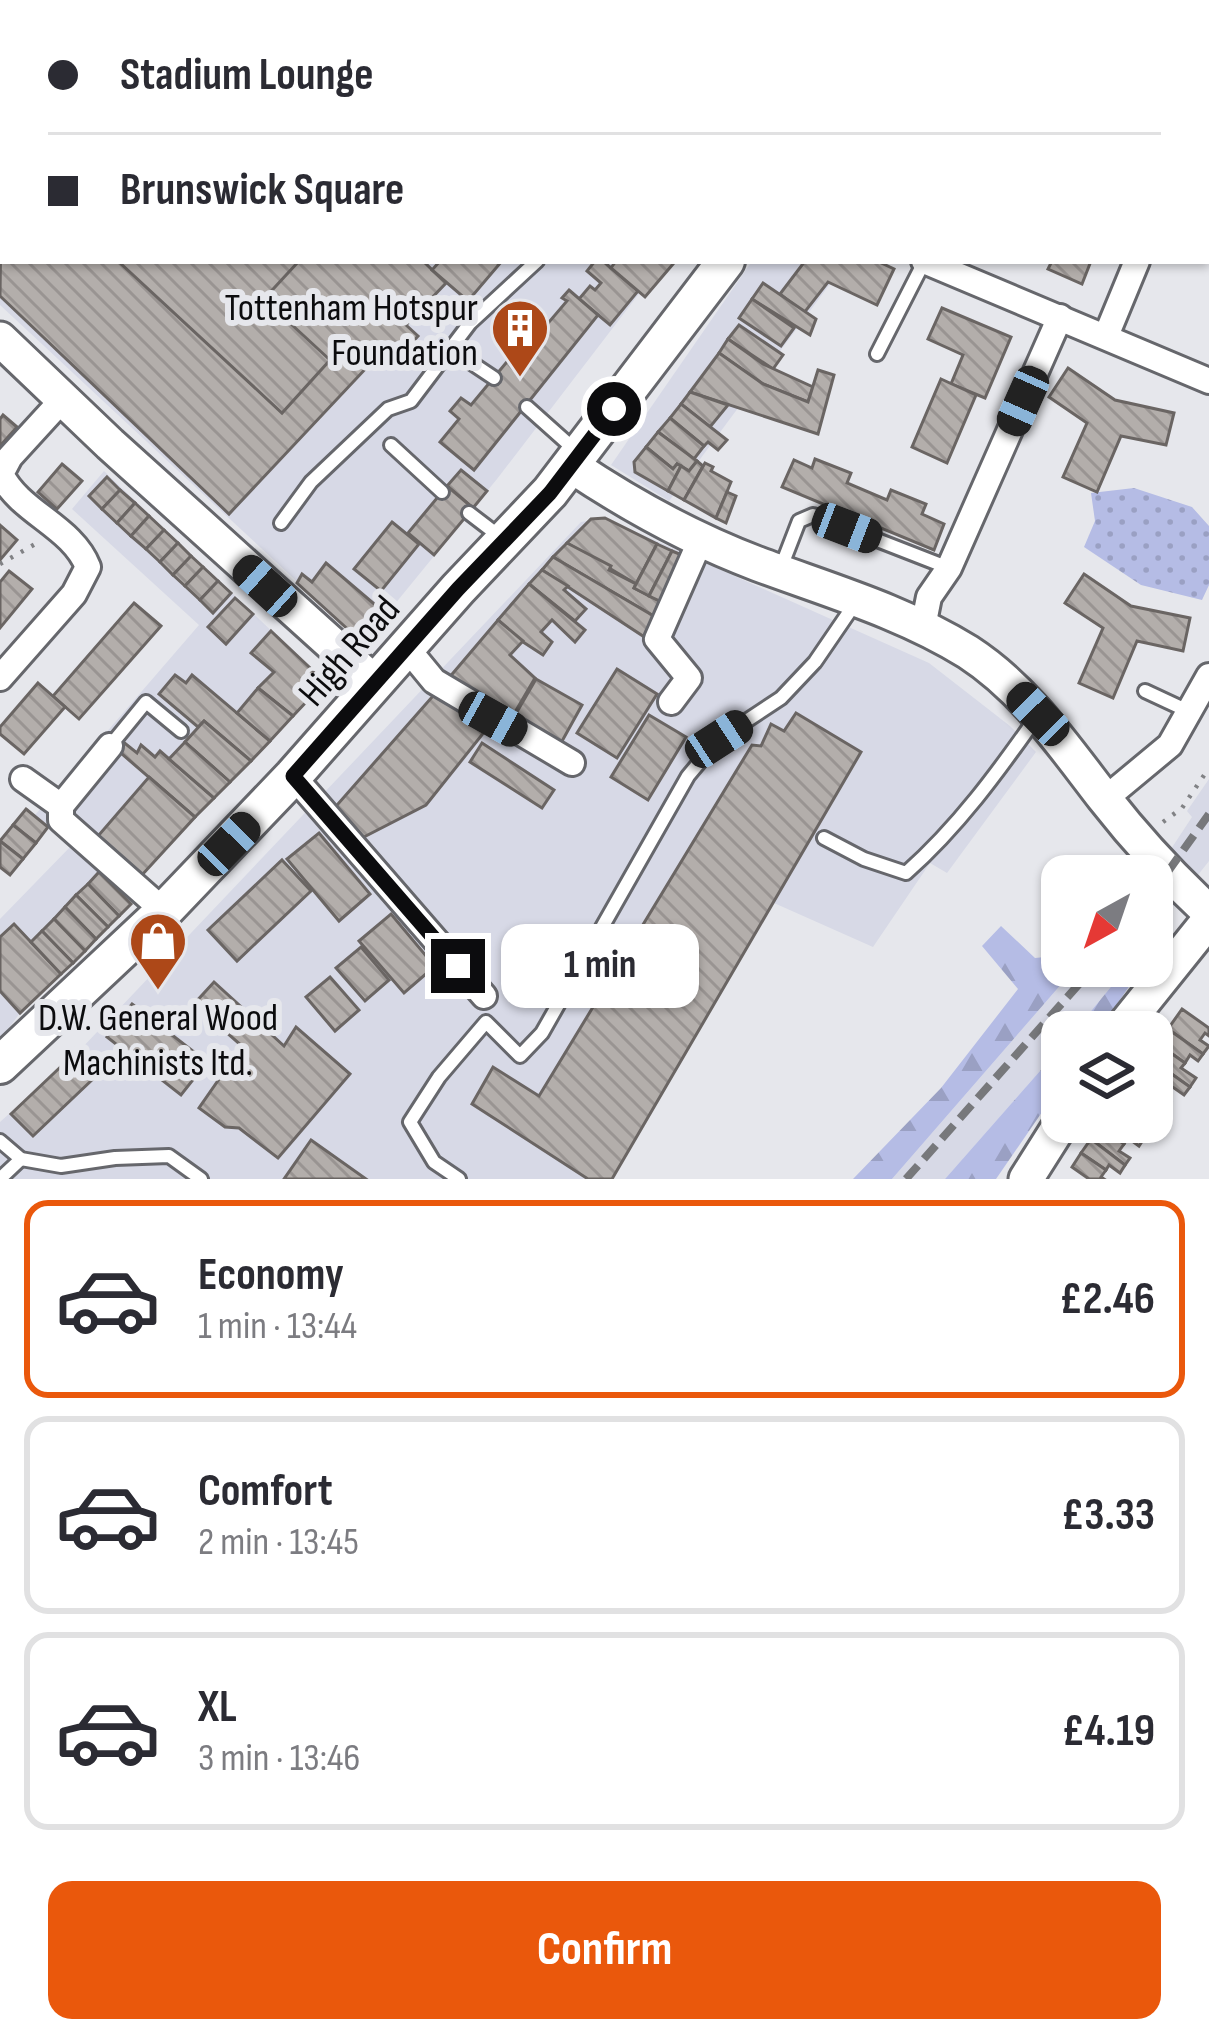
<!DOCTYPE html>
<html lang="en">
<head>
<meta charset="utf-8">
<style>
  :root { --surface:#fff; --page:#f7f7f7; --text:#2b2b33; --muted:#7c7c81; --line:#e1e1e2; --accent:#ea580c }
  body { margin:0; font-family:"Sofia Sans Condensed",sans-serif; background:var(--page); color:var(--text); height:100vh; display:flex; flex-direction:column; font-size:45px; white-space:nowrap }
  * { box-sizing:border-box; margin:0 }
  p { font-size:39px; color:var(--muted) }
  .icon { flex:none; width:66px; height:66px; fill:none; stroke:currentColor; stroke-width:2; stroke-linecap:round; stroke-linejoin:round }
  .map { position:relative; height:1179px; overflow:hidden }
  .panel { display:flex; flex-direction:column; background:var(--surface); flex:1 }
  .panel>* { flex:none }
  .banner { position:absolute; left:0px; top:0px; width:1209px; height:264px; box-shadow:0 3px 9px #0004; display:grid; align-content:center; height:264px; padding:0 48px; background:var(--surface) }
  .needle { width:78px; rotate:220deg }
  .fabs { position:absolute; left:1041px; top:855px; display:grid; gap:24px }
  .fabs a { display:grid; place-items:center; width:132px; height:132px; border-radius:24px; background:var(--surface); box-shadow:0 3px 9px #0004; font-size:60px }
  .end { position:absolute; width:54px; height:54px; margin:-27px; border:15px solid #0c0c0e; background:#fff; box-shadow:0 0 0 6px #fff }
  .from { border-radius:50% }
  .bubble { position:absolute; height:84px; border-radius:24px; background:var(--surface); box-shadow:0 3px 9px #0004; font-size:39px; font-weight:700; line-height:84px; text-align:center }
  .car { position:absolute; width:36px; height:72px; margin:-36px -18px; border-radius:15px; box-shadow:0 0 9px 3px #0007; background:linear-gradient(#222 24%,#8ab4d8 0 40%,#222 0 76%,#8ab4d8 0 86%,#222 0) }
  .banner b { display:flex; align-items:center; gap:42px; height:114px; font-size:45px }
  .banner b+b { border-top:3px solid var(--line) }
  .banner i { width:30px; height:30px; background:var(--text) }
  ul { padding:21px 0 0; list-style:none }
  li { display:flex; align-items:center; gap:36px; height:198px; margin:0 24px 18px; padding:0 24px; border:6px solid var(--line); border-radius:24px }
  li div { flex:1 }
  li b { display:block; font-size:45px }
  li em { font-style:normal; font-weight:700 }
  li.on { border-color:var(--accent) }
  li>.icon { width:108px; height:108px; stroke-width:1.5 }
  .button { display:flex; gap:24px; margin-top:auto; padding:24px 48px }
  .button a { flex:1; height:138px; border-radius:24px; background:var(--accent); color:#fff; font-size:48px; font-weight:700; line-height:138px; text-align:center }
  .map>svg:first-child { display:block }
  .built { fill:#d7d9e6 }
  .forest { fill:url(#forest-firs) }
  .park { fill:url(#park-dots) }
  .building { fill:url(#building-back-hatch); stroke:#6a6563; stroke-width:3 }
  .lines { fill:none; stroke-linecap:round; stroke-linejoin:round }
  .lane-casing { stroke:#66676c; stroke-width:18 }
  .street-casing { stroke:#66676c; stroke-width:30 }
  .secondary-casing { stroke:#66676c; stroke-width:39 }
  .primary-casing { stroke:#66676c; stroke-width:42 }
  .path { stroke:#818285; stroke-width:4.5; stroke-dasharray:3 9; stroke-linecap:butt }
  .lane { stroke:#fff; stroke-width:12 }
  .street { stroke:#fff; stroke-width:24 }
  .secondary { stroke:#fff; stroke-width:33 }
  .primary { stroke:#fff; stroke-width:36 }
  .rail { stroke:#77787b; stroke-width:8; stroke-dasharray:18 9; stroke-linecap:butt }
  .route { stroke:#0c0c0e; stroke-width:15 }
  .labels { text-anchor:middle; stroke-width:12; stroke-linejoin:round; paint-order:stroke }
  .poi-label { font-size:39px; fill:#0c0c0e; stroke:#e6e7ec; text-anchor:end }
  .street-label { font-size:39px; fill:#0c0c0e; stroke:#e6e7ec }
</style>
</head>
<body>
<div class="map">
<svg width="1209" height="1179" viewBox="0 0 1209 1179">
  <defs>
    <pattern id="forest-firs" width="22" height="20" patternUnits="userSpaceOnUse" patternTransform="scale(3)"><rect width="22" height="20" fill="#b5bce5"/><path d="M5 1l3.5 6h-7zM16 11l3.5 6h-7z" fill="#9aa0c3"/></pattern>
    <pattern id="park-dots" width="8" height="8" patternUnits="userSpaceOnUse" patternTransform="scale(3)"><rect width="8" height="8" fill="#b5bce5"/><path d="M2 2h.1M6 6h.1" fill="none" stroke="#9aa0c3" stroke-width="1.8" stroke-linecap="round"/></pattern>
    <pattern id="building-back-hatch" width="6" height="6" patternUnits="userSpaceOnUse" patternTransform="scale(3)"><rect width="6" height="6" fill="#b3aeab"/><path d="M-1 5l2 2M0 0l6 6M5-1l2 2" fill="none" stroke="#999492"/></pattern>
  </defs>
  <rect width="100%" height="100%" fill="#e6e7ec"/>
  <g class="built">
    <polygon points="0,0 135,3 3,3 3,261 655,261 661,265 497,479 363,643 0,305"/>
    <polygon points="752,261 847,261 669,501 611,465"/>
    <polygon points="104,471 325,682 142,875 131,904 20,1013 0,1040 0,919 71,846 35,815 199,625 72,509"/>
    <polygon points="605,518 929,663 1010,726 1036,752 947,873 930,863 873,947 774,903 612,1179 0,1179 0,1122 80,1050 581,522"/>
    <polygon points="1209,779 1209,861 1152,933 1152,878 1192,817 1187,811"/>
    <polygon points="1077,966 1128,966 1074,1032 1062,1032 1062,1046 945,1179 892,1179"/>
  </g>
  <g class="forest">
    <polygon points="1001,926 1035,958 1055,956 1062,948 1062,966 1077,966 892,1179 853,1179 941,1088 1018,989 982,946"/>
    <polygon points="1128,966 1143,966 1098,1032 1074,1032"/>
    <polygon points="1062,1046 1062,1083 996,1179 945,1179"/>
  </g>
  <polygon class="park" points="1134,488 1192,507 1209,526 1209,585 1202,600 1141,585 1084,547 1095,521 1091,493"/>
  <g class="building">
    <polygon points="32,0 142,0 146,3 35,3"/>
    <polygon points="230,0 827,0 823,3"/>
    <polygon points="3,66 3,261 423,261 446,283 406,325 418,336 397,359 385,348 229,514 0,296"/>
    <polygon points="118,261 299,261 264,299 330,360 282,413"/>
    <polygon points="440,261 502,261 468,301 432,270"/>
    <polygon points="595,261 603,261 638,291 610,325 579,299 590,286 595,290 601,283 587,271"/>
    <polygon points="616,261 670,261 673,264 645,297 611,268"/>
    <polygon points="805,261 877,261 894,269 877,305 828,282 804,313 780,294"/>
    <polygon points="1052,261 1091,261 1082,284 1048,269"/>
    <polygon points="763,283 816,319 810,335 752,299"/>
    <polygon points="569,290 598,315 474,470 440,442 459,419 450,411 461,398 471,405 516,351 521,355 567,301 562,298"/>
    <polygon points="752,299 794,328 781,346 739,318"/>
    <polygon points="942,308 1011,337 985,398 951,384 963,355 928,339"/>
    <polygon points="739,325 783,355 773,369 728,339"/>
    <polygon points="728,339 763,364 813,387 808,402 763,384 719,353"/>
    <polygon points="719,353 763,384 808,402 818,370 834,375 818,434 690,392"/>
    <polygon points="1068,368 1115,400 1174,413 1166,445 1121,436 1097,492 1063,477 1087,423 1049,397"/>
    <polygon points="941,379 976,395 947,463 912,447"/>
    <polygon points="690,392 728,405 710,427 681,404"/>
    <polygon points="681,404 727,440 718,450 708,442 704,446 670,418"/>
    <polygon points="3,415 17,427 0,446 0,419"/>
    <polygon points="670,418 704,446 694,459 658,432"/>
    <polygon points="658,432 697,461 689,471 677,464 673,469 646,447"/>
    <polygon points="646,447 673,469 677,464 681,466 668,491 635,472 634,462"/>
    <polygon points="815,459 851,473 847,483 887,500 891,490 926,504 922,514 944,524 934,550 782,487 794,460 812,468"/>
    <polygon points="697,461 703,466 684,500 668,491 681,466 689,471"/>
    <polygon points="705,463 713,467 711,471 731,482 716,518 684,500"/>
    <polygon points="62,464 82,481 57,509 38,492"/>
    <polygon points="461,470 487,491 473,508 447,486"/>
    <polygon points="107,477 120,490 102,509 89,496"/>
    <polygon points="447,486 473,508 434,555 408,533"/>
    <polygon points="120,490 135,503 117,523 102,509"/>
    <polygon points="727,492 736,496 726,523 716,518"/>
    <polygon points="135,503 149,516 131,536 117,523"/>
    <polygon points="149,516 164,530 146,549 131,536"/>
    <polygon points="605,518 657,544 636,584 567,543 591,519"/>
    <polygon points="392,522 419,544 381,591 354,569"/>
    <polygon points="0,525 17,540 0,560"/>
    <polygon points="164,530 178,543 160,562 146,549"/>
    <polygon points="178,543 191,556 173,575 160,562"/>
    <polygon points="567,543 611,566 609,570 636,584 634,588 664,603 657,618 553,557"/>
    <polygon points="657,544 672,551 649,596 634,588"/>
    <polygon points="672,551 687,557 664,603 649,596"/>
    <polygon points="191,556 203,567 185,586 173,575"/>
    <polygon points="553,557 657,618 646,638 542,570"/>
    <polygon points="326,563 386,614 363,643 297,583 302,574 312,582"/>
    <polygon points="203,567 218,581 200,600 185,586"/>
    <polygon points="542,570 568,586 564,590 586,609 575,621 529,584"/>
    <polygon points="9,571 32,589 0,628 0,582"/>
    <polygon points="1084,574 1131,606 1190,618 1183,651 1137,641 1113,698 1079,683 1103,628 1065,603"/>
    <polygon points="218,581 231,593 213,613 200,600"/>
    <polygon points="529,584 585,630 575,642 552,620 541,632 552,642 543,655 517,638 498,620"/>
    <polygon points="235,598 253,614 226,644 208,627"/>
    <polygon points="134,603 161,626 79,719 53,696"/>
    <polygon points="498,620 523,641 510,655 535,678 511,719 448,679"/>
    <polygon points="271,631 325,682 293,716 258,688 274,672 251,653"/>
    <polygon points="617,669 657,694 617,758 577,733"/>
    <polygon points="175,675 186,683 192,675 270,741 251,761 204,721 198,727 159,694"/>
    <polygon points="536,679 582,705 561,743 514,717"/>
    <polygon points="38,683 65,707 24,754 0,734 0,727"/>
    <polygon points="258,688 293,716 270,741 237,713"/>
    <polygon points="440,688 489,726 426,805 360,839 330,813"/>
    <polygon points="796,713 861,752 612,1179 588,1179 472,1104 493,1067 539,1096 752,745 761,746 771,724 784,731"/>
    <polygon points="649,715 686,737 648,800 611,777"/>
    <polygon points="204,721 251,761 230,782 185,742"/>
    <polygon points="122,741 137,753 141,745 155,757 160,751 214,798 195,817 115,748"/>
    <polygon points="185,742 230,782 214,798 169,759"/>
    <polygon points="482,743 554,790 542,808 470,762"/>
    <polygon points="149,777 195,817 142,875 98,836"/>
    <polygon points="26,809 48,827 36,843 13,825"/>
    <polygon points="13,825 36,843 23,859 0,841"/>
    <polygon points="319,833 370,894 339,921 287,859"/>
    <polygon points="0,841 23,859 10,875 0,867"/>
    <polygon points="282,860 311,891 237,961 208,930"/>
    <polygon points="99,872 131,904 119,916 88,884"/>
    <polygon points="88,884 119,916 108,927 76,895"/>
    <polygon points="76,895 108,927 96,939 65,907"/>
    <polygon points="65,907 96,939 85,951 54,919"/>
    <polygon points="391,914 427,957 427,973 404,993 359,941"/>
    <polygon points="54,919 85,951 73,963 42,931"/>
    <polygon points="14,924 61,974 20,1013 0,991 0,937"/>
    <polygon points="42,931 73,963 61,974 31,942"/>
    <polygon points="361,947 389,980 365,1001 336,968"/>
    <polygon points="330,977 359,1010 335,1031 306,997"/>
    <polygon points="214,982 284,1046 296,1027 350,1074 278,1158 239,1128 225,1127 199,1108 242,1046 194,1004"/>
    <polygon points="132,1004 207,1062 181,1095 107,1037"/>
    <polygon points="1182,1009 1209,1028 1209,1036 1205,1033 1200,1040 1209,1046 1203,1054 1168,1029"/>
    <polygon points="1168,1029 1203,1054 1198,1061 1190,1055 1185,1063 1158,1044"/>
    <polygon points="1158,1044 1185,1063 1181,1068 1196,1078 1190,1087 1152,1060"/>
    <polygon points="72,1056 94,1078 33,1136 11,1114"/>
    <polygon points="1152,1060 1190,1087 1184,1095 1167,1083 1163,1088 1152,1081"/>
    <polygon points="1152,1081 1163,1088 1159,1094 1171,1102 1165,1110 1152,1101"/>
    <polygon points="1103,1122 1124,1122 1145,1137 1139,1146 1128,1138 1124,1144 1100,1127"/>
    <polygon points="1100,1127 1124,1144 1119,1151 1130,1158 1125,1165 1091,1139"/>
    <polygon points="1091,1139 1125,1165 1120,1173 1109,1165 1106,1170 1081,1153"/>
    <polygon points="311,1140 366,1179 284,1179"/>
    <polygon points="1081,1153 1106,1170 1101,1177 1104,1179 1089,1179 1072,1167"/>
  </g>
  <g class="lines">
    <g class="lane-casing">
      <g id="lane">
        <polyline points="452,350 494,378"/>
        <polyline points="877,354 924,262"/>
        <polyline points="527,407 574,449"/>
        <polyline points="391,445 442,492"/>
        <polyline points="469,513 503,539"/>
        <polyline points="281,523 311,482 388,409 411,401 470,323 537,261"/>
        <polyline points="780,570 799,521 813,515 949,568"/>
        <polyline points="1145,691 1190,712"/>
        <polyline points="110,746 146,702 181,731"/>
        <path d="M824 838 864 859 906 873C958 827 998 772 1038 715"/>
        <polyline points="0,1141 21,1159 61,1166 115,1158 169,1156 201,1179"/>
        <polyline points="4,1175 21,1159"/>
        <polyline points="459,1179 434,1162 410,1122 439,1077 486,1022 520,1056 542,1033 688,776 719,739 781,698 815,662 856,602"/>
      </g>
    </g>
    <g class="street-casing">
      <g id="street">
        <polyline points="1206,131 1209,133"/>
        <polyline points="924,261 1209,381"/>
        <polyline points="1106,336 1137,261"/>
        <polyline points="923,627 929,597 949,568 1060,317"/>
        <polyline points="406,647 434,681 572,763"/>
        <path d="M0 678 74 594 88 567C72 526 20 513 1 474L10 457 63 399"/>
        <polyline points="671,702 689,678 657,639 701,539"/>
        <polyline points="110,746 61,806 61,820 164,911"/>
        <polyline points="293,776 484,996"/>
        <polyline points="23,779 61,806"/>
        <polyline points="1105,799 1170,745 1209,676"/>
      </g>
    </g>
    <g class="secondary-casing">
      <g id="secondary">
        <polyline points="0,339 110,444 375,683"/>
        <path d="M572 466C630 505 692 539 758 564 828 590 904 612 968 652 1025 689 1063 745 1104 798 1136 839 1171 877 1209 912"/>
        <polyline points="1119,1032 1209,920"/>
        <polyline points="1026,1179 1062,1122"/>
      </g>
    </g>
    <g class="primary-casing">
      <g id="primary">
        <polyline points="899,3 901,0"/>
        <polyline points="0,1065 164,911 293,776 458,589 550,492 726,261"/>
      </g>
    </g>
    <g class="path">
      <polyline points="187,0 191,3"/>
      <polyline points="214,0 215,3"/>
      <polyline points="407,348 425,349"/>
      <polyline points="0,564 37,543"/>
      <polyline points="1163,822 1182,808 1209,768"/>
    </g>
    <use href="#lane" class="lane"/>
    <use href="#street" class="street"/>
    <use href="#secondary" class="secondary"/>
    <use href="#primary" class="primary"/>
    <g class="rail">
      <polyline points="1152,894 1209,814"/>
      <polyline points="906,1179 1095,966"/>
    </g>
  </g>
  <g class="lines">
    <polyline class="route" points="458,966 293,776 458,589 550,493 614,409"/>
  </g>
  <defs>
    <g id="building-pin" transform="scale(3)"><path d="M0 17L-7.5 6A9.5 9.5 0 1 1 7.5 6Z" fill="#ad4818" stroke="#e6e7ec"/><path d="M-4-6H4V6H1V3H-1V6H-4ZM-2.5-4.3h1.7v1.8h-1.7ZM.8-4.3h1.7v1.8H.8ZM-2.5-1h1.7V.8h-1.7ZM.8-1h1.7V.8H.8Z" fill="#fff"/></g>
    <g id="shop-pin" transform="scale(3)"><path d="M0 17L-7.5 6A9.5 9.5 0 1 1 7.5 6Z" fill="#ad4818" stroke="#e6e7ec"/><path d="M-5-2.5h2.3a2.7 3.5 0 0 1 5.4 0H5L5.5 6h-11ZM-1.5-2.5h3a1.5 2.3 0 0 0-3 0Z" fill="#fff"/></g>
  </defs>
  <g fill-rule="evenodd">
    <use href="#building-pin" x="520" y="328"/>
    <use href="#shop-pin" x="158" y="941"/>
  </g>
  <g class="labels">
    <g class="poi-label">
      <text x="478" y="320">Tottenham Hotspur<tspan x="478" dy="45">Foundation</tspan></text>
      <text x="158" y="1030" text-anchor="middle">D.W. General Wood<tspan x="158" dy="45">Machinists ltd.</tspan></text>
    </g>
    <g class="street-label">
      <text transform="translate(348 650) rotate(-49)" y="14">High Road</text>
    </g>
  </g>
</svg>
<div class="fabs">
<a><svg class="needle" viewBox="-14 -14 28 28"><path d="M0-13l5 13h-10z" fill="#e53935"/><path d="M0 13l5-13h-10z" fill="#7c7c81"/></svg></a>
<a><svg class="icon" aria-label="layers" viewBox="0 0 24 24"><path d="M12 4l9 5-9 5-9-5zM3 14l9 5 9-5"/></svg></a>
</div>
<i class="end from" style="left:614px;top:409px"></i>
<i class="end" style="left:458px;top:966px"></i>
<div class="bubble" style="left:501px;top:924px;width:198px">1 min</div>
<i class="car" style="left:1023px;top:401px;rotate:204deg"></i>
<i class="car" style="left:847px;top:528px;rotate:111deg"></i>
<i class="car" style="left:265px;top:586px;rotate:312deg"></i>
<i class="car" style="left:1038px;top:714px;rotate:316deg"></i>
<i class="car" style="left:493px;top:719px;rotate:119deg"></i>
<i class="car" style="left:719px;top:739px;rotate:57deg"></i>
<i class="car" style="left:229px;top:844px;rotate:44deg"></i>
<div class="banner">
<b><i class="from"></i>Stadium Lounge</b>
<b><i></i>Brunswick Square</b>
</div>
</div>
<section class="panel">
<ul>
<li class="on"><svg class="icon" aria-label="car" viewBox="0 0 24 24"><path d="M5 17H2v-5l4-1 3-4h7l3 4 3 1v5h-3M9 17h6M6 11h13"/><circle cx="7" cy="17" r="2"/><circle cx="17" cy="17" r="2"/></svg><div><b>Economy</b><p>1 min · 13:44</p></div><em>£2.46</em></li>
<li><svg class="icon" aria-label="car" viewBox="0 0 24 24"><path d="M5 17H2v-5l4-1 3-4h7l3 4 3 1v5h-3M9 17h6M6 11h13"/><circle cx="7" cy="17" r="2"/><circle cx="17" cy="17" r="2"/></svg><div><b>Comfort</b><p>2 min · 13:45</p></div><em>£3.33</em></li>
<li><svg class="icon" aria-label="car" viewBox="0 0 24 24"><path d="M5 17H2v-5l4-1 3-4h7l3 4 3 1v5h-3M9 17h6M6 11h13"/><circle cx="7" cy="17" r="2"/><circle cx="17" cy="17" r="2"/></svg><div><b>XL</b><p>3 min · 13:46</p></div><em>£4.19</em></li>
</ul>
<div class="button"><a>Confirm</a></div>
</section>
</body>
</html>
